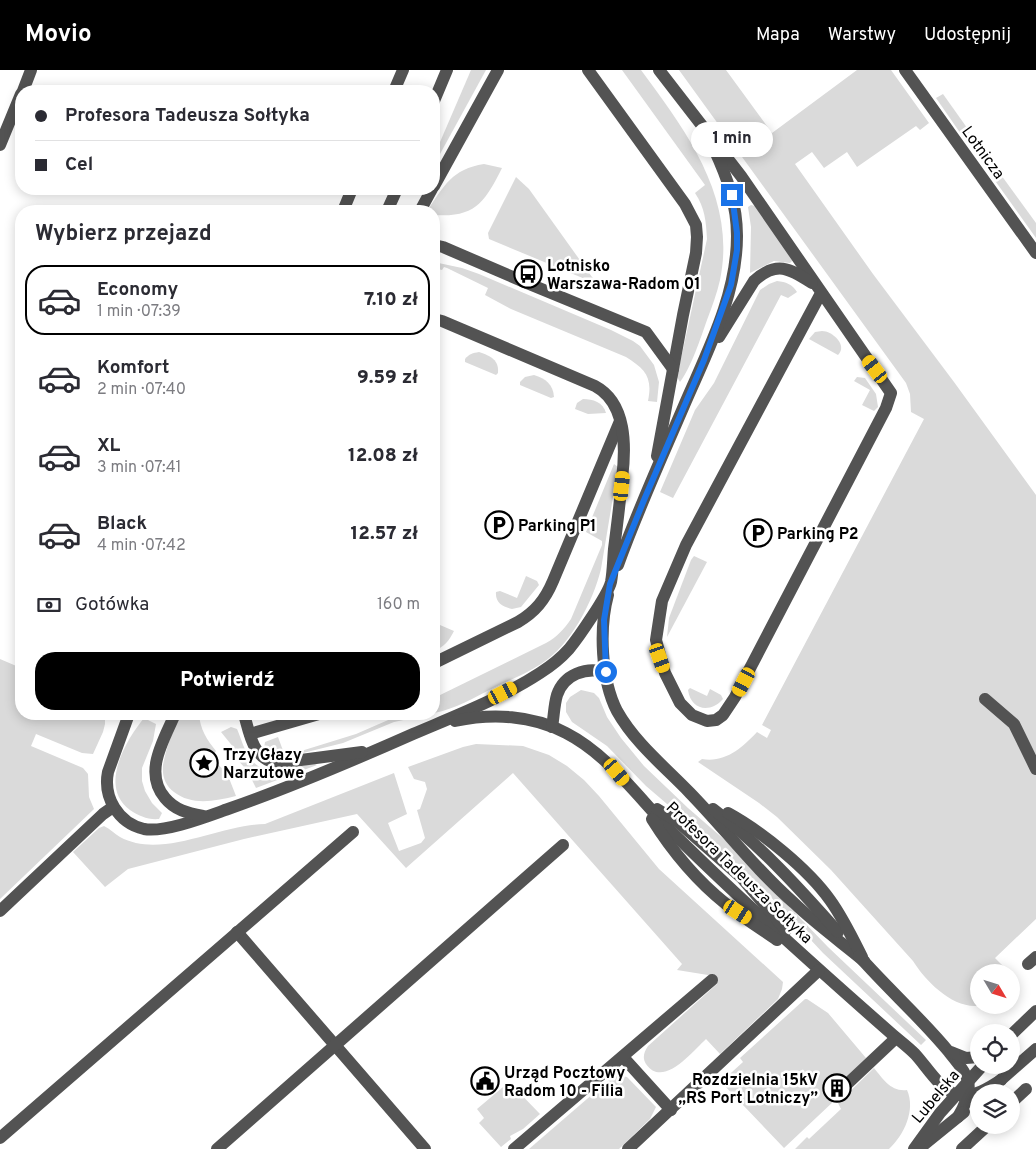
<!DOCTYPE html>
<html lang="pl">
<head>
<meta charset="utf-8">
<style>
  :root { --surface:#fff; --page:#f7f7f7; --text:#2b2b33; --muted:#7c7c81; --line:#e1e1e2; --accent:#000 }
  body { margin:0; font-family:Overpass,sans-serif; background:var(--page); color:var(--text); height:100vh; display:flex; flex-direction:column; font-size:19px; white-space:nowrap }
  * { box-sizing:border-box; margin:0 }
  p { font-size:16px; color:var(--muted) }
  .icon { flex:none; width:28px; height:28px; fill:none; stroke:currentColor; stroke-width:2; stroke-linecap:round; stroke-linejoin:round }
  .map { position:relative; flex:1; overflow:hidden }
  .panel { position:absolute; left:15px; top:135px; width:425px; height:515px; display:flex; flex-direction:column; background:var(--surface); border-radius:20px; box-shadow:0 2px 12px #0003 }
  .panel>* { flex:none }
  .banner { position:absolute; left:15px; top:15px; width:425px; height:110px; border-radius:20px; box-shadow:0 2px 12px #0003; display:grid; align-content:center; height:110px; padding:0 20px; background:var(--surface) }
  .needle { width:32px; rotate:128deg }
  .controls { position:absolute; left:970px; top:894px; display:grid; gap:10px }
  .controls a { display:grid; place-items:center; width:50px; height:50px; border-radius:50%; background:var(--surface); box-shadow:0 2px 12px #0003; font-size:25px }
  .end { position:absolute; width:22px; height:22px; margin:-11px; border:6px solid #1a73e8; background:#fff; box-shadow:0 0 0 2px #fff }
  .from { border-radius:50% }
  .bubble { position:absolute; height:35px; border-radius:18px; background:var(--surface); box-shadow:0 2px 12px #0003; font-size:16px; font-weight:800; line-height:35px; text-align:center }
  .car { position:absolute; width:15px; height:30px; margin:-15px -8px; border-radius:6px; box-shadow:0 0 4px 1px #0007; background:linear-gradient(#f5c518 24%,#345 0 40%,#f5c518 0 76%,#345 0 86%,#f5c518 0) }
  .banner b { display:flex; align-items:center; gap:18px; height:48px; font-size:19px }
  .banner b+b { border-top:1px solid var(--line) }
  .banner i { width:12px; height:12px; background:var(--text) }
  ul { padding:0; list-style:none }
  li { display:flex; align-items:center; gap:15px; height:70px; margin:0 10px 8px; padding:0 10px; border:2px solid transparent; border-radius:20px }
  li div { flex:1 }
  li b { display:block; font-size:19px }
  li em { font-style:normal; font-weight:800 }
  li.active { border-color:var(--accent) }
  li>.icon { width:45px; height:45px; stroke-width:1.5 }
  h2 { padding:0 20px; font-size:22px; line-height:60px }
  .pay { display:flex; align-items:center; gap:12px; height:55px; padding:0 20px; font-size:19px }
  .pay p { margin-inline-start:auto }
  .cta { display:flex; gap:10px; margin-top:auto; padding:10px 20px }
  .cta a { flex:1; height:58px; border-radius:20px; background:var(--accent); color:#fff; font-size:20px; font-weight:800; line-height:58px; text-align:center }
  header { display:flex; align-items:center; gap:30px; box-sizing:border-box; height:70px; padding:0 25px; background:var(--accent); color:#fff }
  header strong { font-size:24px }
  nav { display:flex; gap:28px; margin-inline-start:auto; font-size:18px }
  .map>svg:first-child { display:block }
  .green { fill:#dadada }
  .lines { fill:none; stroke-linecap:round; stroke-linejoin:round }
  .minor { stroke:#535353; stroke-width:12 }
  .route { stroke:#1a73e8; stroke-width:6 }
  .labels { text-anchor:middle; stroke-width:5; stroke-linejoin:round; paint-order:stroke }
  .street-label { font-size:16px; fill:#000; stroke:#fff }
  .poi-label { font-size:16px; font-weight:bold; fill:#000; stroke:#fff; text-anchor:start }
</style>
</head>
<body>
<header>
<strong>Movio</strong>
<nav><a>Mapa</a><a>Warstwy</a><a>Udostępnij</a></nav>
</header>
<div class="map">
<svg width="1036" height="1079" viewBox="0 0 1036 1079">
  <rect width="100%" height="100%" fill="#fff"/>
  <g class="green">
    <polygon points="471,0 486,0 434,95 434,86"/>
    <path d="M622 0H641C686 61 737 128 720 210 717 223 712 237 707 250 701 267 691 298 680 312L677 307 707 169C706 151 705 138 695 123L705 115Z"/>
    <path d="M679 0H726L772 63 857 0H891L929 53 920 60 916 56 857 97 847 82 824 98 812 82 795 94 873 204 954 312 1036 425V849L995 888 1009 902H979V935H983C956 942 926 912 913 891L831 800 777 747 759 733 698 692 702 689C725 693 742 678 757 662L767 668 771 660 762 655 924 349 911 342 910 324 906 313Z"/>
    <polygon points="943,24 970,62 963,67 936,28"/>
    <polygon points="980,76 1036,153 1036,168 973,80"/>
    <path d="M484 94 502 98C485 132 475 148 434 145V141H427C444 116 452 99 484 94Z"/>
    <polygon points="516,107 529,119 597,214 489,169 488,163"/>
    <polygon points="751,135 755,136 791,187 792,191 790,193 774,191 750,203 751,157 748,137"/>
    <path d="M434 192 462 198 479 204 611 260 633 271 640 276 654 295 659 312 657 332 648 331C653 307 645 299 626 287L511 239 485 225 488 218 447 198 444 197 442 200 434 198Z"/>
    <path d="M777 211C786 212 792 214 797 222L788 228 781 225 673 428 660 422 695 340 714 313 760 220 769 214Z"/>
    <path d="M822 261C832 261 848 275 838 285L809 269 815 262Z"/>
    <path d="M479 282C491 286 499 290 498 303L496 305 465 292V289C469 284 473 283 479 282Z"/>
    <path d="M534 305C546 309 553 314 554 327L551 328 520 315V312L525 307Z"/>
    <polygon points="857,307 865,308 876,324 878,337 874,341 862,335 870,320 854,311"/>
    <path d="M583 329C593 329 603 332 606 343L588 344 575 339 577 333Z"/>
    <path d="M614 394 618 397 601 499C593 532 570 576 541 594 526 604 509 610 493 618 474 628 455 639 434 643V628L546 573C557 567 564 559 571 549L602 475V471L586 462Z"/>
    <polygon points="694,486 707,492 667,567 669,548 691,490"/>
    <path d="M526 506 537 511 539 515 521 537 512 539C503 537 495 533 496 522L500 521 517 528Z"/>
    <path d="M440 555 454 561C449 571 444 577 434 581V569Z"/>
    <polygon points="0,589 21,598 21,644 105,644 105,654 103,662 93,684 82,683 36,664 31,676 83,698 88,704 89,727 94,739 0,829"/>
    <path d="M690 618 707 626 710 619 721 625 723 629C711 643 691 641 688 620Z"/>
    <polygon points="581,620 594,623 599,628 607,647 621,668 644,696 688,738 726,771 828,877 926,970 921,975 823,883 768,824 729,787 646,716 607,676 572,652 566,642 566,633 570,627"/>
    <path d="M180 644H199C200 659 207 670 216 681L211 688 227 703 236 726C215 731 192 736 174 722 165 715 162 706 163 695 166 678 173 660 180 644Z"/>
    <polygon points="402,644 432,644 394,652 343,673 283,688 267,684 264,679 265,672 278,667 285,686 356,664"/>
    <path d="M144 648 156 654 153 671 142 698V711L145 721 152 733 162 743 159 749C148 750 139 746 130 740 98 717 126 670 144 648Z"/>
    <path d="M231 657 237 659C241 668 244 680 250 688 265 710 293 698 313 693L317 695 256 718 247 700 230 682 234 678 221 662Z"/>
    <path d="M476 674 523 676 549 685 567 696 584 710 599 726 659 799 783 912 782 919 778 929 720 984 706 969C693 981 663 1019 646 994 642 988 644 982 648 976L717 914 708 905 677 900 682 894 513 703 406 798 357 744 244 769 128 799 105 817 73 782 99 758 104 756C110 759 115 764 120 767 162 790 220 754 265 754L394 703 407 744 388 753 399 781 421 773 425 768 417 740 420 739 427 719 425 712 414 709 408 697 463 677Z"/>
    <polygon points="805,929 807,929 828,943 866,988 828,1025 834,1031 784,1078 721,1012 743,992 740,988"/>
    <path d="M874 998C883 1009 891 1022 907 1020 916 1040 904 1065 889 1079H795L807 1067 809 1069 841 1039 838 1033Z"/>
    <polygon points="617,1005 627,1007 656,1037 650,1049 619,1079 529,1079 609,1010"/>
    <polygon points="509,1012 540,1044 523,1059 510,1066 511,1069 501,1077 479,1053 484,1048 477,1039"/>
  </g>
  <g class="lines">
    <g class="minor">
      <polyline points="588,0 685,134 696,155 697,167 696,183 683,245 657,386"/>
      <polyline points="659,0 741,106 891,323 886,338 735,627 723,645 716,650 707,651 692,645 680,633 665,603 656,570 662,531 686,475 821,223"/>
      <polyline points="905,0 1036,183"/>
      <polyline points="23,21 31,0"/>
      <polyline points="394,21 403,0"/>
      <polyline points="434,31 447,0"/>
      <polyline points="0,75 21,24"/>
      <polyline points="434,116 498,0"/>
      <polyline points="343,141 352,119"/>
      <polyline points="387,141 397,119"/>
      <polyline points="420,141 432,119"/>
      <polyline points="434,175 443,177 522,211 646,262 673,299"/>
      <path d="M719 267 754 211C777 190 790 199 812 213"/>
      <path d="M618 495C638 439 663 385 686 331 709 278 737 224 737 166 737 134 727 107 714 79"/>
      <path d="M608 525C599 558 601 610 617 641 635 673 665 697 690 723 725 759 756 800 794 833 816 854 841 872 864 891"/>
      <path d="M434 593 518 552C535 542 545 530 553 511L620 351"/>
      <polyline points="985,629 1014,654 1036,699"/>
      <path d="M129 644 108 702C103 727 118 753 144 759 165 763 208 746 228 739 291 717 352 691 413 664 455 646 502 628 540 603 551 596 561 588 569 579 578 568 608 525 611 512 613 502 613 490 614 479 617 456 620 432 622 409 626 377 627 333 595 316L442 251 434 249"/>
      <path d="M175 644C164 670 143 702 165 728 175 740 187 743 203 746"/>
      <path d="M244 644C250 665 253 690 278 693L362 682"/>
      <path d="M455 651C492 643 532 645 566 663 611 686 642 733 678 768 747 836 820 901 893 965 900 971 908 977 915 984 927 997 939 1018 955 1024 971 1030 988 1018 1001 1010"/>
      <path d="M552 657C554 646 554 635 557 625 564 604 586 597 605 602"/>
      <polyline points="250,664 319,644"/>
      <polyline points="657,739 678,752 742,808 786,860"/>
      <path d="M713 739C760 775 799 818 838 862"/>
      <path d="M728 743C761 761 808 799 830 830 843 848 852 867 862 887"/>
      <path d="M652 749C672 781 696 810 726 834 742 847 760 858 777 870"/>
      <polyline points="0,841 103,744 113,737"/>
      <polyline points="237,862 425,1079"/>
      <path d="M859 886C888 919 921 948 949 982 956 991 965 1000 968 1011 971 1024 964 1037 958 1047"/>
      <polyline points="1028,894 1036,887"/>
      <polyline points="1011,965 1036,941"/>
      <polyline points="951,982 966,988 979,987"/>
      <polyline points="623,987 671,1040"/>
      <polyline points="995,1015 1036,979"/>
      <polyline points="845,1016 896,968"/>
      <polyline points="1011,1033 1026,1019"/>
      <polyline points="0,1068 353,762"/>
      <polyline points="921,1077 964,1042"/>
      <polyline points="217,1079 563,775"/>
      <polyline points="514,1079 712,910"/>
      <polyline points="628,1079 819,900"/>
      <polyline points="914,1079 940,1043 983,995"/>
      <polyline points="962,1079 988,1055"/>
    </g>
  </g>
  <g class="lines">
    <polyline class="route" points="606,602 604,550 610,514 644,430 704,290 731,215 737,180 737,163 732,125"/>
  </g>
  <defs>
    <g id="bus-ring" transform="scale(1.4375)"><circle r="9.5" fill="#fff" stroke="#000" stroke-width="1.5"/><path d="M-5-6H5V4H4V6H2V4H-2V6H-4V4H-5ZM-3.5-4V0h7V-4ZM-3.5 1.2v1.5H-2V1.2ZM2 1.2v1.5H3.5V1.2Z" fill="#000"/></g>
    <g id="parking-ring" transform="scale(1.4375)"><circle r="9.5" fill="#fff" stroke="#000" stroke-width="1.5"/><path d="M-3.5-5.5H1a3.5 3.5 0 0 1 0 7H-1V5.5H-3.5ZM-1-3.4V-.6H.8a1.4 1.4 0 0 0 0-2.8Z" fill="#000"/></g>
    <g id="sight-ring" transform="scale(1.4375)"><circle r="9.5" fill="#fff" stroke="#000" stroke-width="1.5"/><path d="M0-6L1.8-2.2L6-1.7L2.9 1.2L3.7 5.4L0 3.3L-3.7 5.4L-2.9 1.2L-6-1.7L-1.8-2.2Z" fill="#000"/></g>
    <g id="civic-ring" transform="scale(1.4375)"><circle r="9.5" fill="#fff" stroke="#000" stroke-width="1.5"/><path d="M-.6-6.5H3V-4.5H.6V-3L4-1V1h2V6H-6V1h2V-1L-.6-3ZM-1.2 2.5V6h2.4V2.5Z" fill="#000"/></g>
    <g id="building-ring" transform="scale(1.4375)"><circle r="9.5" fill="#fff" stroke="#000" stroke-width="1.5"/><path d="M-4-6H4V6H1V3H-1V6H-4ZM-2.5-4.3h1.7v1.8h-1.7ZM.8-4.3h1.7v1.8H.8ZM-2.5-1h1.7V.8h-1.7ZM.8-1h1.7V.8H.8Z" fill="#000"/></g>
  </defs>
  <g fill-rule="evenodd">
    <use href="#bus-ring" x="528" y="204"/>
    <use href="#parking-ring" x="499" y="455"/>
    <use href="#parking-ring" x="758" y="463"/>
    <use href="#sight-ring" x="204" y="693"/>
    <use href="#civic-ring" x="485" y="1011"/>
    <use href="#building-ring" x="837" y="1018"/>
  </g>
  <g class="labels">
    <g class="street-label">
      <text transform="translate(984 82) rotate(54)" y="6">Lotnicza</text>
      <text transform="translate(740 802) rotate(44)" y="6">Profesora Tadeusza Sołtyka</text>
      <text transform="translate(935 1026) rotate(-50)" y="6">Lubelska</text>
    </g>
    <g class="poi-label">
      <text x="547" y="201">Lotnisko<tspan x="547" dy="18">Warszawa-Radom 01</tspan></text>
      <text x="518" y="461">Parking P1</text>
      <text x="777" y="469">Parking P2</text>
      <text x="223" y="690">Trzy Głazy<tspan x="223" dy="18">Narzutowe</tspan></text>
      <text x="504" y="1008">Urząd Pocztowy<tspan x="504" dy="18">Radom 10 - Filia</tspan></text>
      <text x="818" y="1015" text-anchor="end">Rozdzielnia 15kV<tspan x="818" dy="18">„RS Port Lotniczy”</tspan></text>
    </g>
  </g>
</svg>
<div class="controls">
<a><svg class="needle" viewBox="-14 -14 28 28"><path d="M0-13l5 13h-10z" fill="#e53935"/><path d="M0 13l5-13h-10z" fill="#7c7c81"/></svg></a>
<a><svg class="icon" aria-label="locate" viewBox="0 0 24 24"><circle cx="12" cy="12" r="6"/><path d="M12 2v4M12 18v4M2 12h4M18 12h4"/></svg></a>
<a><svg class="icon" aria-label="layers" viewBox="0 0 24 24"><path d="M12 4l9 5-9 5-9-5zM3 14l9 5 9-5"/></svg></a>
</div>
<i class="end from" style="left:606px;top:602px"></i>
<i class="end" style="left:732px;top:125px"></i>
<div class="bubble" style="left:691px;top:52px;width:82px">1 min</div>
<i class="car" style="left:875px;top:299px;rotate:323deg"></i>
<i class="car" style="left:622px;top:416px;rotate:6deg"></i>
<i class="car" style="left:660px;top:588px;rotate:160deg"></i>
<i class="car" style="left:744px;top:612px;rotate:208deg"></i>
<i class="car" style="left:503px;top:623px;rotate:63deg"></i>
<i class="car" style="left:617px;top:702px;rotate:140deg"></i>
<i class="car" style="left:738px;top:842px;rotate:123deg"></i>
<div class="banner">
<b><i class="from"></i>Profesora Tadeusza Sołtyka</b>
<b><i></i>Cel</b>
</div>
<section class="panel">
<h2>Wybierz przejazd</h2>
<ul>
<li class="active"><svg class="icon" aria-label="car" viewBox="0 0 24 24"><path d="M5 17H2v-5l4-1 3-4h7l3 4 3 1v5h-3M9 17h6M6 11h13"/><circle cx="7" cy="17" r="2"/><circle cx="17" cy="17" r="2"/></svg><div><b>Economy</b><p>1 min · 07:39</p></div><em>7.10 zł</em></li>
<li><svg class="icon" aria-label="car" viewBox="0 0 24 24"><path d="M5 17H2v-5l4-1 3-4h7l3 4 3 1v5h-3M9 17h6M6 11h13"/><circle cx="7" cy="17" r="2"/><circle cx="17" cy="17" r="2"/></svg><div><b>Komfort</b><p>2 min · 07:40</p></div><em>9.59 zł</em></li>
<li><svg class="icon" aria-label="car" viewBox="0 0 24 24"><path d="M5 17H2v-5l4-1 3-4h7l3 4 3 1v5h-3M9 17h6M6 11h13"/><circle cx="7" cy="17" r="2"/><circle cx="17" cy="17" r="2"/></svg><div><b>XL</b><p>3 min · 07:41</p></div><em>12.08 zł</em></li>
<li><svg class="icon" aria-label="car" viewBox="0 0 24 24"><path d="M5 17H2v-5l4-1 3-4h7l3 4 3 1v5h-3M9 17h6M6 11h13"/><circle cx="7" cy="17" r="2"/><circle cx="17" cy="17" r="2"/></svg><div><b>Black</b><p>4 min · 07:42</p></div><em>12.57 zł</em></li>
</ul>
<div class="pay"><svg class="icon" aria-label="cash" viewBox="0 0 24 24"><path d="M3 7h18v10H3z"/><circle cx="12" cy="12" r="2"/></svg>Gotówka<p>160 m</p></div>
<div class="cta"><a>Potwierdź</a></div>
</section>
</div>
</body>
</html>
